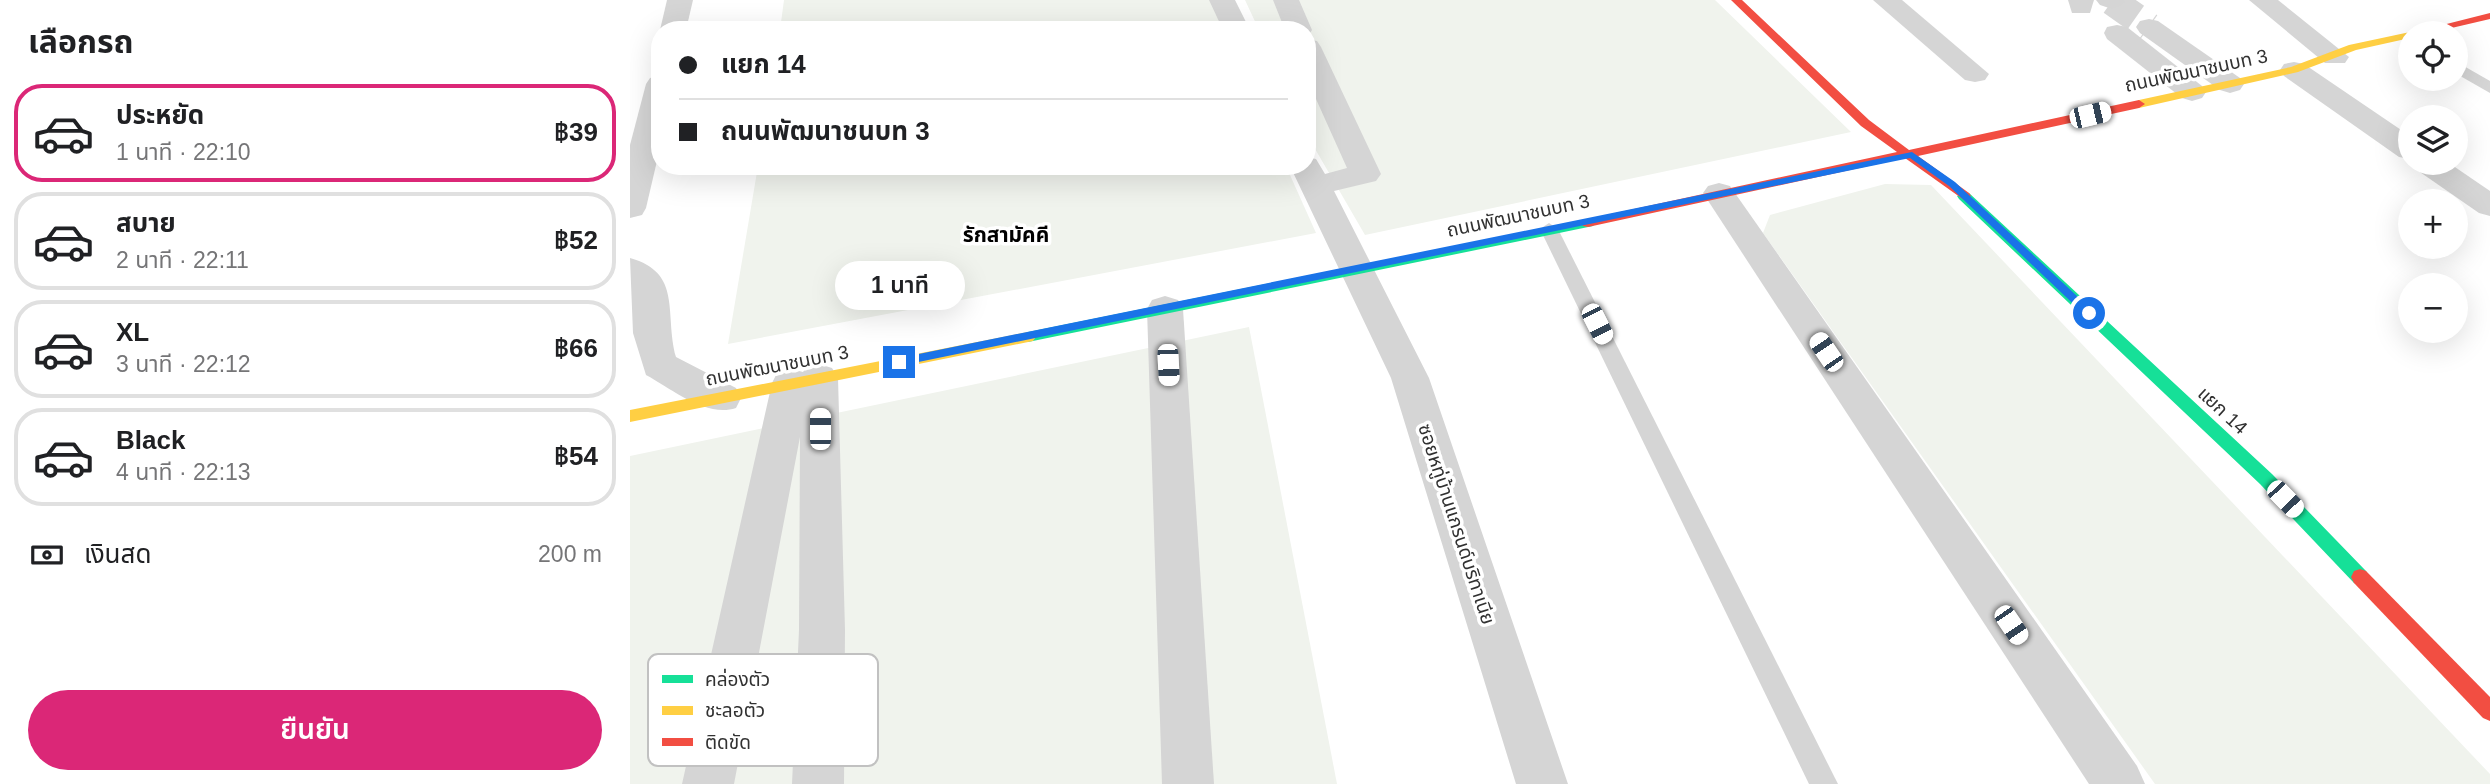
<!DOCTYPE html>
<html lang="th">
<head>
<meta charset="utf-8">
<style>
  :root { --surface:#fff; --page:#f6f6f6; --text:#202124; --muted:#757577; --line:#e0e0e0; --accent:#db2777 }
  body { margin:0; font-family:Helvetica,"Noto Sans Thai",sans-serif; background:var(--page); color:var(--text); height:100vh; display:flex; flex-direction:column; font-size:26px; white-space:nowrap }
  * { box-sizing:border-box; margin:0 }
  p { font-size:23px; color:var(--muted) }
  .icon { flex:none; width:38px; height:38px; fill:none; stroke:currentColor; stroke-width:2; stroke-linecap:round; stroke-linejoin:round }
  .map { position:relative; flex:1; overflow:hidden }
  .details { display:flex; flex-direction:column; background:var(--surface); width:630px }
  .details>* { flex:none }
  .top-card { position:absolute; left:21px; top:21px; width:665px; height:154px; border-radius:28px; box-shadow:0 7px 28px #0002; display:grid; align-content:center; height:154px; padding:0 28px; background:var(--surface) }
  .fabs { position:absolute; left:1768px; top:21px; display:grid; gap:14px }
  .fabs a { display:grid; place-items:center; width:70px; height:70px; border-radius:50%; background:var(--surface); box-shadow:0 7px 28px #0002; font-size:35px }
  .end { position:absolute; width:32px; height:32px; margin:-16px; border:9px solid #1a73e8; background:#fff; box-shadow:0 0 0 4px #fff }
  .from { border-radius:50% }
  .bubble { position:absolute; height:49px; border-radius:24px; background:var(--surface); box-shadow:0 7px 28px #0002; font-size:23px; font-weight:600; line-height:49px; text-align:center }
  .car { position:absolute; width:21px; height:42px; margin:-21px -10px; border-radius:9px; box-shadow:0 0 5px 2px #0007; background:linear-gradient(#fff 24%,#345 0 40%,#fff 0 76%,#345 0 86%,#fff 0) }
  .top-card b { display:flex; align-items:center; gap:24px; height:66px; font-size:26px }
  .top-card b+b { border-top:2px solid var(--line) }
  .top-card i { width:18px; height:18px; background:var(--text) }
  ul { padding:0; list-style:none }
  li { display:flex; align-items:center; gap:21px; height:98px; margin:0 14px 10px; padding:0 14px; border:4px solid var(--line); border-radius:28px }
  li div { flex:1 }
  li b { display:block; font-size:26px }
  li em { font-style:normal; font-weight:600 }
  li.current { border-color:var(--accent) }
  li>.icon { width:63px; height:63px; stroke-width:1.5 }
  h2 { padding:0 28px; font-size:32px; line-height:84px }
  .pay { display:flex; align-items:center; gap:18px; height:77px; padding:0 28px; font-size:26px }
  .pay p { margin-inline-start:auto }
  .cta { display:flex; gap:14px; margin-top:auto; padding:14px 28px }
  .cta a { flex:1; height:80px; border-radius:42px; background:var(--accent); color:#fff; font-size:28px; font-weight:600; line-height:80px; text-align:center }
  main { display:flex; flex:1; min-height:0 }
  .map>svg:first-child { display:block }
  .green { fill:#f0f3ed }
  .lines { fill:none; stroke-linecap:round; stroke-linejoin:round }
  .street-tunnel { stroke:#d6d6d6; stroke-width:29; stroke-dasharray:29 15; stroke-linecap:butt }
  .lane { fill:#d5d5d5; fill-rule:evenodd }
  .street { fill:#d5d5d5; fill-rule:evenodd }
  .fast { fill:#16e098; fill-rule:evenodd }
  .slow { fill:#ffcf43; fill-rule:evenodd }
  .jam { fill:#f24e42; fill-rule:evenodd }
  .route { fill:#1a73e8 }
  .labels { text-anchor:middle; stroke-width:7; stroke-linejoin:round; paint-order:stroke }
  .street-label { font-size:19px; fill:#313131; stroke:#fff }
  .neighbourhood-label { font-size:21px; font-weight:bold; fill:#000; stroke:#fff }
  .key { fill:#fff; stroke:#c1c1c1; stroke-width:2 }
  .key-label { font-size:19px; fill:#313131 }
</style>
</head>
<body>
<main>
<section class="details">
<h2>เลือกรถ</h2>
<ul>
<li class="current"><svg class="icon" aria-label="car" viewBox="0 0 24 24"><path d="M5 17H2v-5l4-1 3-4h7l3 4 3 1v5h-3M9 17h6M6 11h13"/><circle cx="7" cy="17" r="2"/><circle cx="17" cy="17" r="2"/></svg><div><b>ประหยัด</b><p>1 นาที · 22:10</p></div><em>฿39</em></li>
<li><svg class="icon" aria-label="car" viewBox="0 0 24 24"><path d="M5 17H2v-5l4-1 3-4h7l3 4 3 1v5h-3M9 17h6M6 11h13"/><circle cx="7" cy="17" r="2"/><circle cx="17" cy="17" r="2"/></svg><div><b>สบาย</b><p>2 นาที · 22:11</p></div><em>฿52</em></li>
<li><svg class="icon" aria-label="car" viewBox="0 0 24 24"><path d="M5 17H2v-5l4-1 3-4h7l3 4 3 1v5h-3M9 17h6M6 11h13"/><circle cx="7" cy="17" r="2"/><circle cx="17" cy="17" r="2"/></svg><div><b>XL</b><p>3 นาที · 22:12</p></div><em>฿66</em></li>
<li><svg class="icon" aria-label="car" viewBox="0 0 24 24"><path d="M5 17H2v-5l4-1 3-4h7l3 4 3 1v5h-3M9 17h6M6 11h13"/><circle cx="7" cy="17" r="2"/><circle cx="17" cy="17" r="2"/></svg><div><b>Black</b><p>4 นาที · 22:13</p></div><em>฿54</em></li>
</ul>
<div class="pay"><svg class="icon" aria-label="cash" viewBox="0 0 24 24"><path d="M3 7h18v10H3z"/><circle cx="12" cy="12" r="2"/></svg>เงินสด<p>200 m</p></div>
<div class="cta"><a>ยืนยัน</a></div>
</section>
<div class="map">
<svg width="1860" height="784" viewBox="0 0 1860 784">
  <rect width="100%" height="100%" fill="#fff"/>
  <g class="green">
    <polygon points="154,0 580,0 594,30 150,30"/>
    <polygon points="615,0 1085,0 1221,132 735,235 677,135 677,30 629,30"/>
    <polygon points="128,166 656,166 686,233 98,344"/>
    <polygon points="1255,184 1301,185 1860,774 1860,784 1525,784 1133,233 1140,215"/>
    <polygon points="619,327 707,784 0,784 0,456"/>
  </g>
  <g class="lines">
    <polyline class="street-tunnel" points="1482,1 1519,27"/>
    <g class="lane">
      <polygon points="1825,61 1860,81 1860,93 1825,73"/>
      <polygon points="919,223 928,229 1208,784 1179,784 910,229"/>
    </g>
    <g class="street">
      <polygon points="37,0 63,0 56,30 30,30"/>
      <polygon points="579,0 605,0 620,30 593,30"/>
      <polygon points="643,0 669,0 682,30 678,36 677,30 655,30"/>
      <polygon points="1243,0 1272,0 1359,74 1355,80 1345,82 1335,80"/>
      <polygon points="1438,0 1464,0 1460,13 1442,13"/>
      <polygon points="1466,0 1494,0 1495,1 1491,6 1482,9 1470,5"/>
      <polygon points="1619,0 1648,0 1719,57 1715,63 1695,63"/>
      <polygon points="1519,19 1528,21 1610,78 1614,84 1610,90 1600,93 1590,90 1510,33 1506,27 1510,21"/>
      <polygon points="1487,25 1497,27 1572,86 1576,92 1572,98 1562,101 1552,98 1477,39 1474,33 1477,27"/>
      <polygon points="677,39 687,41 691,47 751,174 746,181 704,191 799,378 938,784 886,784 761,378 660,166 677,166 677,157 686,159 695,174 717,168 677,79"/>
      <polygon points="1664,62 1674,64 1780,136 1780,159 1769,157 1654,76 1650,70 1654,64"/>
      <polygon points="30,75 30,148 16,208 12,215 0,218 0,145 16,84 20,78"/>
      <polygon points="1782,163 1819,163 1860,191 1860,216 1849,213 1787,170"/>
      <polygon points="1089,183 1100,186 1507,766 1515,784 1459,784 1073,193 1078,186"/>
      <path d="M0 258C53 273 34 313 46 357L106 388 111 398 106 408C76 418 42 389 16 375L3 333Z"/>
      <polygon points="535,296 548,300 553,309 584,784 532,784 517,309 522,300"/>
      <polygon points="189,364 202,368 208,378 215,630 214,784 162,784 169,630 170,437 104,784 52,784 142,383 147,373 161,369 173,372 176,368"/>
    </g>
    <g class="fast">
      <polygon points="1334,192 1339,193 1642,474 1736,571 1739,577 1736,583 1730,585 1724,583 1630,484 1329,199 1327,196"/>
      <polygon points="958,219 963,220 965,223 963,226 398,342 390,337 398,332"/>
    </g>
    <g class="slow">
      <polygon points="1780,32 1784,33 1780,33 1780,38 1726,50 1668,72 1509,108 1503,104 1509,100 1661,67 1719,45"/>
      <polygon points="398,332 403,333 406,337 403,341 0,422 0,410"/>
    </g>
    <g class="jam">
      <polygon points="1101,0 1112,0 1239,120 1279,150 1509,100 1515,104 1509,108 1288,156 1339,193 1341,196 1334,200 1275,158 958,227 953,226 951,223 953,220 958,219 1267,152 1231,126"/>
      <polygon points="1860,13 1860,19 1800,33 1781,33"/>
      <polygon points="1730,569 1736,571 1860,697 1860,721 1853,718 1724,583 1721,577 1724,571"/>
    </g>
  </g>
  <polygon class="route" points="1282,152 1325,182 1463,311 1463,316 1456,316 1319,186 1280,158 269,366 263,362 269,358"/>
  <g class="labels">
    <g class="street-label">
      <text transform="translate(1566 70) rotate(-12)" y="7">ถนนพัฒนาชนบท 3</text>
      <text transform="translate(888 215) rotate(-12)" y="7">ถนนพัฒนาชนบท 3</text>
      <text transform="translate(147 365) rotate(-11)" y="7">ถนนพัฒนาชนบท 3</text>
      <text transform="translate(1593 410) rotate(43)" y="7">แยก 14</text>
      <text transform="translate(827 524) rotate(72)" y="7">ซอยหทู่บ้านแกรนด์บริทาเนีย</text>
    </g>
    <g class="neighbourhood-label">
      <text x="376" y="242">รักสามัคคี</text>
    </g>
  </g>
  <rect x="18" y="654" width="230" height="112" rx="10" class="key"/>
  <rect x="32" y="675" width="31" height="8" fill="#16e098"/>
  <rect x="32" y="706" width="31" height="9" fill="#ffcf43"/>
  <rect x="32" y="738" width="31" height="8" fill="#f24e42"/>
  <g class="key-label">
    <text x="75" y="686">คล่องตัว</text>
    <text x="75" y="717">ชะลอตัว</text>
    <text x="75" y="749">ติดขัด</text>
  </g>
</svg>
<div class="fabs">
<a><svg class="icon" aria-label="locate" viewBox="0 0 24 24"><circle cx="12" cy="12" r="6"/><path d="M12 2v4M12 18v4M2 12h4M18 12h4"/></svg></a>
<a><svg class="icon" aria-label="layers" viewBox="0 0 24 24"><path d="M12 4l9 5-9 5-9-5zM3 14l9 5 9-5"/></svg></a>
<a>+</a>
<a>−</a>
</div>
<i class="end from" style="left:1459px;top:313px"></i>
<i class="end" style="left:269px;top:362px"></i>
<div class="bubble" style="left:205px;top:261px;width:130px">1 นาที</div>
<i class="car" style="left:1460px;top:115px;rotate:77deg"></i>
<i class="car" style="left:967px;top:324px;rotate:153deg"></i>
<i class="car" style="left:1196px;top:352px;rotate:326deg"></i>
<i class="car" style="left:538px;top:365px;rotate:177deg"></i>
<i class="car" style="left:190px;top:429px;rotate:0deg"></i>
<i class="car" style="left:1655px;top:499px;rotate:136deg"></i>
<i class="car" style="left:1381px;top:625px;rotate:146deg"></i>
<div class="top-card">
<b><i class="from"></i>แยก 14</b>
<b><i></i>ถนนพัฒนาชนบท 3</b>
</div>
</div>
</main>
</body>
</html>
